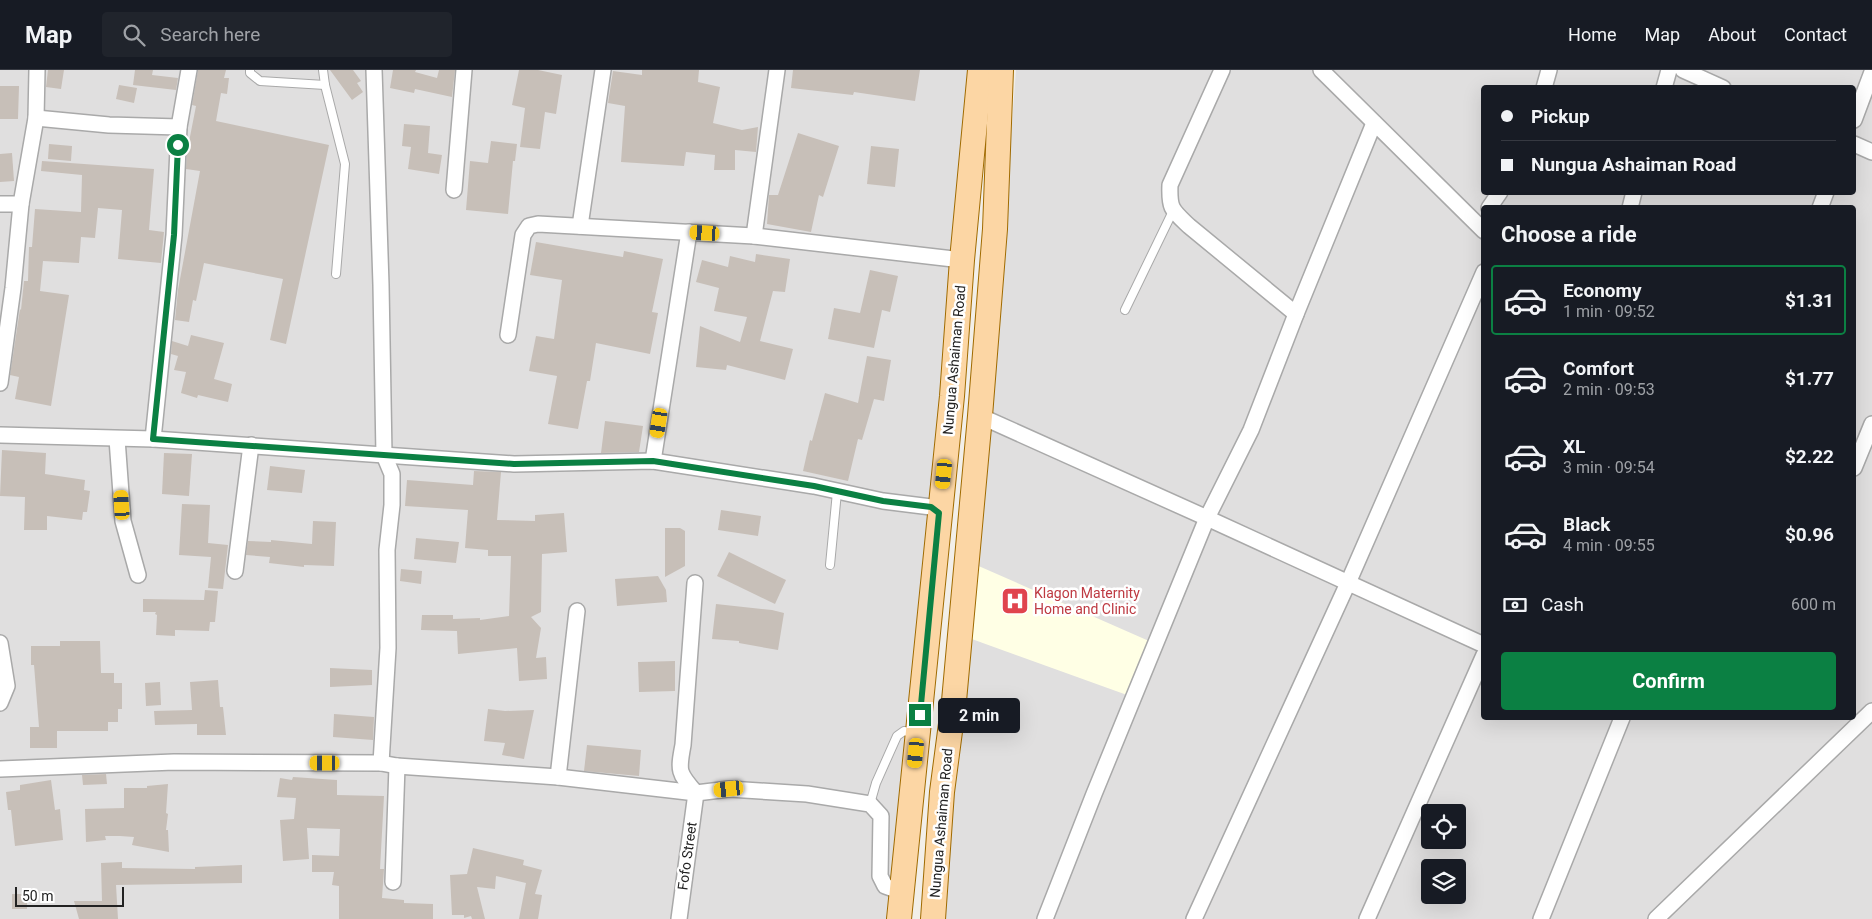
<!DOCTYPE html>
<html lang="en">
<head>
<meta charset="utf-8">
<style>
  :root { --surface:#171b24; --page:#20242c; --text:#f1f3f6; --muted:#9ea1a6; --line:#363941; --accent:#0b8043 }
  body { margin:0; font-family:Roboto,sans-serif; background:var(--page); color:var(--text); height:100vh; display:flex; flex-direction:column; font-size:19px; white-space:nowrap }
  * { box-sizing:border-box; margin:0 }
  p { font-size:16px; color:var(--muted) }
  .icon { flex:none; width:28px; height:28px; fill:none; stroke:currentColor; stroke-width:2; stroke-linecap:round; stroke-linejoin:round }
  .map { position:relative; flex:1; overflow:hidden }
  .side { position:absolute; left:1481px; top:135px; width:375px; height:515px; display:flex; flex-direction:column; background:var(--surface); border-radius:5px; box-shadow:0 5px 20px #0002 }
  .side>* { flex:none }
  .top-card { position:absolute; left:1481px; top:15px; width:375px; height:110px; border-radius:5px; box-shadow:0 5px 20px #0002; display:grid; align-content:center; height:110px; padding:0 20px; background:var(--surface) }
  .fabs { position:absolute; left:1421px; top:734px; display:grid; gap:10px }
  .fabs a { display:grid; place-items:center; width:45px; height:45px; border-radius:5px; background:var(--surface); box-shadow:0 5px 20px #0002; font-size:25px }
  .scale { position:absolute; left:15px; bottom:12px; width:109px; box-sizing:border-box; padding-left:5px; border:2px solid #222; border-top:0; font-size:14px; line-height:18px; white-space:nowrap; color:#222; -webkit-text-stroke:4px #fff; paint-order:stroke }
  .end { position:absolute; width:22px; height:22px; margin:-11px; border:6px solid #0b8043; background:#fff; box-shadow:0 0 0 2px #fff }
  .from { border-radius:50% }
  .bubble { position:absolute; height:35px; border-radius:5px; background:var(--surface); box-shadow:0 5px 20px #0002; font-size:16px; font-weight:700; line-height:35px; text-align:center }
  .car { position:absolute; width:15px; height:30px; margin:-15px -8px; border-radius:6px; box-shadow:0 0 4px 1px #0007; background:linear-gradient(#f5c518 24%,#345 0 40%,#f5c518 0 76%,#345 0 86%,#f5c518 0) }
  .top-card b { display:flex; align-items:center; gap:18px; height:48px; font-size:19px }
  .top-card b+b { border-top:1px solid var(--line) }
  .top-card i { width:12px; height:12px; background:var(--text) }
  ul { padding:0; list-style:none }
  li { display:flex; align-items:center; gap:15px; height:70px; margin:0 10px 8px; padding:0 10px; border:2px solid transparent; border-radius:5px }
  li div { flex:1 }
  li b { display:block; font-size:19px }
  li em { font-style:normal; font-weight:700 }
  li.on { border-color:var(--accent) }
  li>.icon { width:45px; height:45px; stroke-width:1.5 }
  h2 { padding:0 20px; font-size:22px; line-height:60px }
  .pay { display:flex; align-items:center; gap:12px; height:55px; padding:0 20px; font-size:19px }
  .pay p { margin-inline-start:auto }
  .primary-button { display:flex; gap:10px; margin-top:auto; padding:10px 20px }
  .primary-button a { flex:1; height:58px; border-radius:5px; background:var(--accent); color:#fff; font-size:20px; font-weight:700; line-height:58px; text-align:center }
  header { display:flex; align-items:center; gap:30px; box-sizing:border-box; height:70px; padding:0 25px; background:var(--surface); border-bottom:1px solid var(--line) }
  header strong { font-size:24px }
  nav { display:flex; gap:28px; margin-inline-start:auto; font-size:18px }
  .search { width:350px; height:45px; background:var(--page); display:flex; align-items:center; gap:12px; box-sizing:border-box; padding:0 18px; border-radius:5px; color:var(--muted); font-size:19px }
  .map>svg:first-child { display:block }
  .residential { fill:#e0dfdf; fill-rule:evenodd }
  .education { fill:#ffffe5 }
  .building { fill:#c7bfb8 }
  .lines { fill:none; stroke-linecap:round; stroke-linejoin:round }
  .service-casing { stroke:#a9a9a9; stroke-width:10 }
  .minor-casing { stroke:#a9a9a9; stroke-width:18 }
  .primary-casing { stroke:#a06b00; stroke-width:26 }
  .service { stroke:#fff; stroke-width:8 }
  .minor { stroke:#fff; stroke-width:15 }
  .primary { stroke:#fcd6a4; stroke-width:24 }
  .route { stroke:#0b8043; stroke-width:6 }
  .labels { text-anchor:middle; stroke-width:5; stroke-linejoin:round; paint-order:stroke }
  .street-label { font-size:14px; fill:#222; stroke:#fff }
  .health-label { font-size:14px; fill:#be3a42; stroke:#fff; text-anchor:start }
</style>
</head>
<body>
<header>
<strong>Map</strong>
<div class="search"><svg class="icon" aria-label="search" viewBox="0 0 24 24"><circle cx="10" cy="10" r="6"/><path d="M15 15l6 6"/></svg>Search here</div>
<nav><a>Home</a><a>Map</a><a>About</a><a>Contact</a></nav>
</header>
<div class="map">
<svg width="1872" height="849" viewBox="0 0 1872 849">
  <rect width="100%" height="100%" fill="#f2efe9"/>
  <g class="residential">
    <polygon points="0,0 973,0 894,849 0,849"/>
    <path d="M1016 0H1872V849H941L1005 148ZM1484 18H1854V122H1484ZM1484 138H1854V648H1484ZM1430 742H1458V770H1430ZM1430 798H1458V825H1430Z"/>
  </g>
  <polygon class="education" points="974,494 1149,571 1127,625 969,568"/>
  <g class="building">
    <polygon points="48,0 64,0 61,19 46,17"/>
    <polygon points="135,0 153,0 152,5 178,8 176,20 133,15"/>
    <polygon points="198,0 226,0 224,8 229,8 227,24 221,23 216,51 329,75 286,274 270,270 283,209 204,193 196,231 193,230 189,252 175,250 178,220 200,101 186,99 187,82 196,36 192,35"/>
    <polygon points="330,0 353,0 361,11 357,13 363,22 352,30"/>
    <polygon points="393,0 416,0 415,2 437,8 439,0 455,0 452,27 415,19 414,23 390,18"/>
    <polygon points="519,0 538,0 562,5 556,44 545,42 540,79 520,77 525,38 512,35"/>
    <polygon points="642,0 699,0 698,12 720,17 713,53 742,60 758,57 756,82 735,80 735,100 714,100 715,85 686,82 684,96 621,92 625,36 608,33 613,1 642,5"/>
    <polygon points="793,0 920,0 915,31 854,22 853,25 791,18"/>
    <polygon points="119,15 137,18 134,33 116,29"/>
    <polygon points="0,16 19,16 18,49 0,49"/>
    <polygon points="404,54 430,56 428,83 442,85 439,104 408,99 411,77 402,76"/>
    <polygon points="798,63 839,76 823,127 819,125 811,162 767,154 769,125 778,125"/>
    <polygon points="491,71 517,74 515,91 513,91 508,144 466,140 470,91 488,93"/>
    <polygon points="49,74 72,76 71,91 48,89"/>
    <polygon points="871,76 899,79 895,117 867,114"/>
    <polygon points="12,83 14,111 0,112 0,84"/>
    <polygon points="42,91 154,99 149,160 164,162 161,193 118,189 122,140 98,138 95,168 81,167 79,193 43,191 40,221 69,225 51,336 15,329 19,307 10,305 20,239 21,240 24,211 28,211 29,177 32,177 35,139 81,142 82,105 41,101"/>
    <polygon points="536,172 623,187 624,181 663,189 652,242 658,243 650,284 596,273 590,311 587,311 578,359 548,354 557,306 529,301 536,266 554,269 562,210 530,205"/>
    <polygon points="756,184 790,189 785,222 773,221 760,271 793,279 785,310 727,295 726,300 696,297 700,256 740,272 747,247 714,241 719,218 696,212 702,190 728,197 730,186 755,192"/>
    <polygon points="870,200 898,206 890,242 882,240 874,278 828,269 834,238 860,243"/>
    <polygon points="191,265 224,273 214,309 232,314 228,332 198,325 197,328 181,323 186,302 174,300 178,286 171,284 172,271 188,276"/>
    <polygon points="867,286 891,290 884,331 874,329 862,370 858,369 848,411 803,401 810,370 812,371 825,323 858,333"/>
    <polygon points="605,351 643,356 639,382 601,383"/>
    <polygon points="2,380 46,383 45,404 85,410 84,420 90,421 87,442 83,442 82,450 47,446 47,460 24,460 25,427 0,426"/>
    <polygon points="164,383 192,384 189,426 162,424"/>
    <polygon points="270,396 305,400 302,423 267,420"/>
    <polygon points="474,401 501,402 497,450 535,451 535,445 564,443 567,482 542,484 541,542 531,547 541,558 536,588 546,587 547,609 519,611 517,578 458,584 457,561 421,560 422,545 453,545 453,549 480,548 480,550 509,546 511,486 488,486 488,480 465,478 468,440 405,436 407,410 473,415"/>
    <polygon points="182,434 210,435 208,473 228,475 223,519 208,518 211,487 179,485"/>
    <polygon points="721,440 761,446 758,466 718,460"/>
    <polygon points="313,451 336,452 334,496 304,495 304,497 269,493 270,487 246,485 248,471 271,472 271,470 312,474"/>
    <polygon points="665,458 680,458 685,461 685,496 665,507"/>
    <polygon points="416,468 459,472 456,493 414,489"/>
    <polygon points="729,482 786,510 775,534 717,506"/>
    <polygon points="401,499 422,501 421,514 400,511"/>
    <polygon points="658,506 666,520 667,532 617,536 615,509"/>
    <polygon points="205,520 218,521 215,552 210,552 209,561 175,560 175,566 156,565 157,545 155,544 156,542 143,542 143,529 204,530"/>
    <polygon points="716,534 772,540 784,543 778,580 739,573 739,571 712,569"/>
    <polygon points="60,571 100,571 101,603 114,603 114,613 122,613 122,639 118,639 118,652 108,652 108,661 57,661 57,678 30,678 30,657 39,657 34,595 31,595 31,576 60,576"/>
    <polygon points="675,591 675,621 639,622 638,592"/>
    <polygon points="330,598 372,600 372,615 330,617"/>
    <polygon points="218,610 220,637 223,637 226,665 197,665 197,654 155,655 154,641 192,640 190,612"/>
    <polygon points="160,612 161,635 146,636 145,613"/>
    <polygon points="488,639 505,641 534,640 524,689 502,685 505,673 484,671"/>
    <polygon points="334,644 374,647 373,670 333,667"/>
    <polygon points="587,675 641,680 639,706 584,701"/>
    <polygon points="106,704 107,714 83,715 82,705"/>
    <polygon points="293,707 337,710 337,725 384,726 380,799 384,799 382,828 404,830 404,833 433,834 433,849 339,849 339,816 332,815 334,802 312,802 312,785 339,786 340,759 307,758 309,789 283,791 280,750 294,749 296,728 277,727 280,708 292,710"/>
    <polygon points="51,710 55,740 60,739 63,770 15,776 11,740 8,740 6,722 20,720 20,715"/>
    <polygon points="168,714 166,743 168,744 166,760 168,760 169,782 132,775 134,767 120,766 105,766 106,770 86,772 85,739 124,738 124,718 147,718 147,716"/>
    <polygon points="473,778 524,790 523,795 542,800 535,824 542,825 538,849 519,849 526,813 496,806 495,819 477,817 485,849 472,849 471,846 464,848 464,845 452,845 450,805 467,804"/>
    <polygon points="122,792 122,798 195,799 195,797 242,795 242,813 116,815 118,849 79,849 74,831 102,831 101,793"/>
    <rect x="12" y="824" width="15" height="15"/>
  </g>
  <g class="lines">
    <g class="service-casing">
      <g id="service">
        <polyline points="250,0 250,3 260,11 325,15"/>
        <polyline points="323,0 325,15 345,94 336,204"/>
        <polyline points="1125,240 1173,141"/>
        <polyline points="830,495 837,422"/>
        <polyline points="870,734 876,713 897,666 904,661 916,663"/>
      </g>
    </g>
    <g class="minor-casing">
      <g id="minor">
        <polyline points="374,0 381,215 384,385 392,404 392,435 387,480 388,578 381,693"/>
        <path d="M1222 0 1170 115C1169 139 1172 140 1189 156L1296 244"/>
        <polyline points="1321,0 1484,161"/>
        <polyline points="1683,0 1723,18"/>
        <polyline points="1544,18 1549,0"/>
        <polyline points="1664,18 1669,0"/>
        <polyline points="36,48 109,55 179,57"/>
        <polyline points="1854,50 1872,2"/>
        <polyline points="1854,74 1872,82"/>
        <polyline points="454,120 464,0"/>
        <polyline points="0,134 21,134 36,48 37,0"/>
        <polyline points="1489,138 1500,122"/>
        <polyline points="1630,138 1634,122"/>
        <polyline points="1820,138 1826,122"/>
        <polyline points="580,156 603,0"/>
        <polyline points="754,166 777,0"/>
        <polyline points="508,265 523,165 529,156 538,154 754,166 962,190"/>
        <polyline points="0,313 13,218 21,134"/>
        <polyline points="980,346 1207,448 1484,575"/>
        <polyline points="0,365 153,369 514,394 653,391 814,416 883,431 931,437 939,443"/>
        <polyline points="117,369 123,451 138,505"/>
        <polyline points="153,369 174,165 179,57 189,0"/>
        <polyline points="653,391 689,162"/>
        <polyline points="1854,398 1872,354"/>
        <polyline points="235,501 251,375"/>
        <polyline points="0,573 7,616 0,633"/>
        <polyline points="0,699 174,692 381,693 397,696 558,707 696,723 729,719 807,724 870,734 881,746 880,806 885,816 902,822"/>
        <polyline points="558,707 577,541"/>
        <polyline points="393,812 397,696"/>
        <path d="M679 849 696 723C678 703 678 701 683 675L695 513"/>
        <polyline points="1045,849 1094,724 1207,448 1251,360 1296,244 1374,53"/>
        <polyline points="1194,849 1348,513 1484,202"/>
        <polyline points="1367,849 1484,585"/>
        <polyline points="1541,849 1622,648"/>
        <polyline points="1656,849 1872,641"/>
      </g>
    </g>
    <g class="primary-casing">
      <g id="primary">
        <polyline points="899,849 952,326 962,190 980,0"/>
        <polyline points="933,849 942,722 954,631 980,346 995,159 1001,0"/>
      </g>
    </g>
    <use href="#service" class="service"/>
    <use href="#minor" class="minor"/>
    <use href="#primary" class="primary"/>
  </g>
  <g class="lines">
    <polyline class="route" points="178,75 174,165 153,369 514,394 653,391 814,416 883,431 931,437 939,443 920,645"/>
  </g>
  <defs>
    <g id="hospital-square" transform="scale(1.4375)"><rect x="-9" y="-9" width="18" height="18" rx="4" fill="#e0444e" stroke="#fff"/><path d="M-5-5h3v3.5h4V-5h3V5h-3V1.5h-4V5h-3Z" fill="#fff"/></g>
  </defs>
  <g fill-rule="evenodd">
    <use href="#hospital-square" x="1015" y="531"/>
  </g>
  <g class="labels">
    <g class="street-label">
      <text transform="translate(954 290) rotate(-85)" y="5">Nungua Ashaiman Road</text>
      <text transform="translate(941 753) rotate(-85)" y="5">Nungua Ashaiman Road</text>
      <text transform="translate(687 786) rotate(-82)" y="5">Fofo Street</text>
    </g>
    <g class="health-label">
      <text x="1034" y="528">Klagon Maternity<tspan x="1034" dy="16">Home and Clinic</tspan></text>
    </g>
  </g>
</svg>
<div class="fabs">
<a><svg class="icon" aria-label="locate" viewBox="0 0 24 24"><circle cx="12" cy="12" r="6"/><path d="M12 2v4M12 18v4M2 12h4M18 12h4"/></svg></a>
<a><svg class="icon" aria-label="layers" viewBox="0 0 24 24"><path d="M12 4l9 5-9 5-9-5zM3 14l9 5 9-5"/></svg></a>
</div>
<div class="scale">50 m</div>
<i class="end from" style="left:178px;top:75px"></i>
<i class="end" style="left:920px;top:645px"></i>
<div class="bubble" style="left:938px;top:628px;width:82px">2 min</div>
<i class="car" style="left:705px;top:163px;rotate:273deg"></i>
<i class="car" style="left:659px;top:353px;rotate:189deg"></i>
<i class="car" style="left:944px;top:404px;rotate:186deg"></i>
<i class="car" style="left:122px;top:435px;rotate:356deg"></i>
<i class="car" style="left:916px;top:683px;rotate:186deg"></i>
<i class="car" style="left:325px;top:693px;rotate:270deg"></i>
<i class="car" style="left:729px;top:719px;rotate:264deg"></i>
<div class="top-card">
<b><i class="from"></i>Pickup</b>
<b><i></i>Nungua Ashaiman Road</b>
</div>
<section class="side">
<h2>Choose a ride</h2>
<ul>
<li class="on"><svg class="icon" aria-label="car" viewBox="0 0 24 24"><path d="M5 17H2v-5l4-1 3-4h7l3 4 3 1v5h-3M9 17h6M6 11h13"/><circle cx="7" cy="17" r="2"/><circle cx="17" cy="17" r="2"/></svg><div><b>Economy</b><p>1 min · 09:52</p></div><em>$1.31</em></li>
<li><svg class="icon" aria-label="car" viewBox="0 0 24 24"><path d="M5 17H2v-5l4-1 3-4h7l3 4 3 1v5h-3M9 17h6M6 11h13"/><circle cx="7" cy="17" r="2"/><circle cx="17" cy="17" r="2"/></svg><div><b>Comfort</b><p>2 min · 09:53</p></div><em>$1.77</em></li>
<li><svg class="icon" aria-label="car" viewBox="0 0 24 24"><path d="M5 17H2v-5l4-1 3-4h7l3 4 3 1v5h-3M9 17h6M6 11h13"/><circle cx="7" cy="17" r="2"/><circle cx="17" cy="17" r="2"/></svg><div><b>XL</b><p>3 min · 09:54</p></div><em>$2.22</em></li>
<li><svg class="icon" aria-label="car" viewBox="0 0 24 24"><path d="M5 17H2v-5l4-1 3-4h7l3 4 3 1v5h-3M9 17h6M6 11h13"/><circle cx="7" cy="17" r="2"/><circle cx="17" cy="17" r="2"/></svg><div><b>Black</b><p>4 min · 09:55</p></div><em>$0.96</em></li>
</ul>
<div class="pay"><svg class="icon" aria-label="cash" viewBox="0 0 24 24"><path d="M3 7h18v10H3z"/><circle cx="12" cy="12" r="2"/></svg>Cash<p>600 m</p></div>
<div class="primary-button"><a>Confirm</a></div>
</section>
</div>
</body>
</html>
